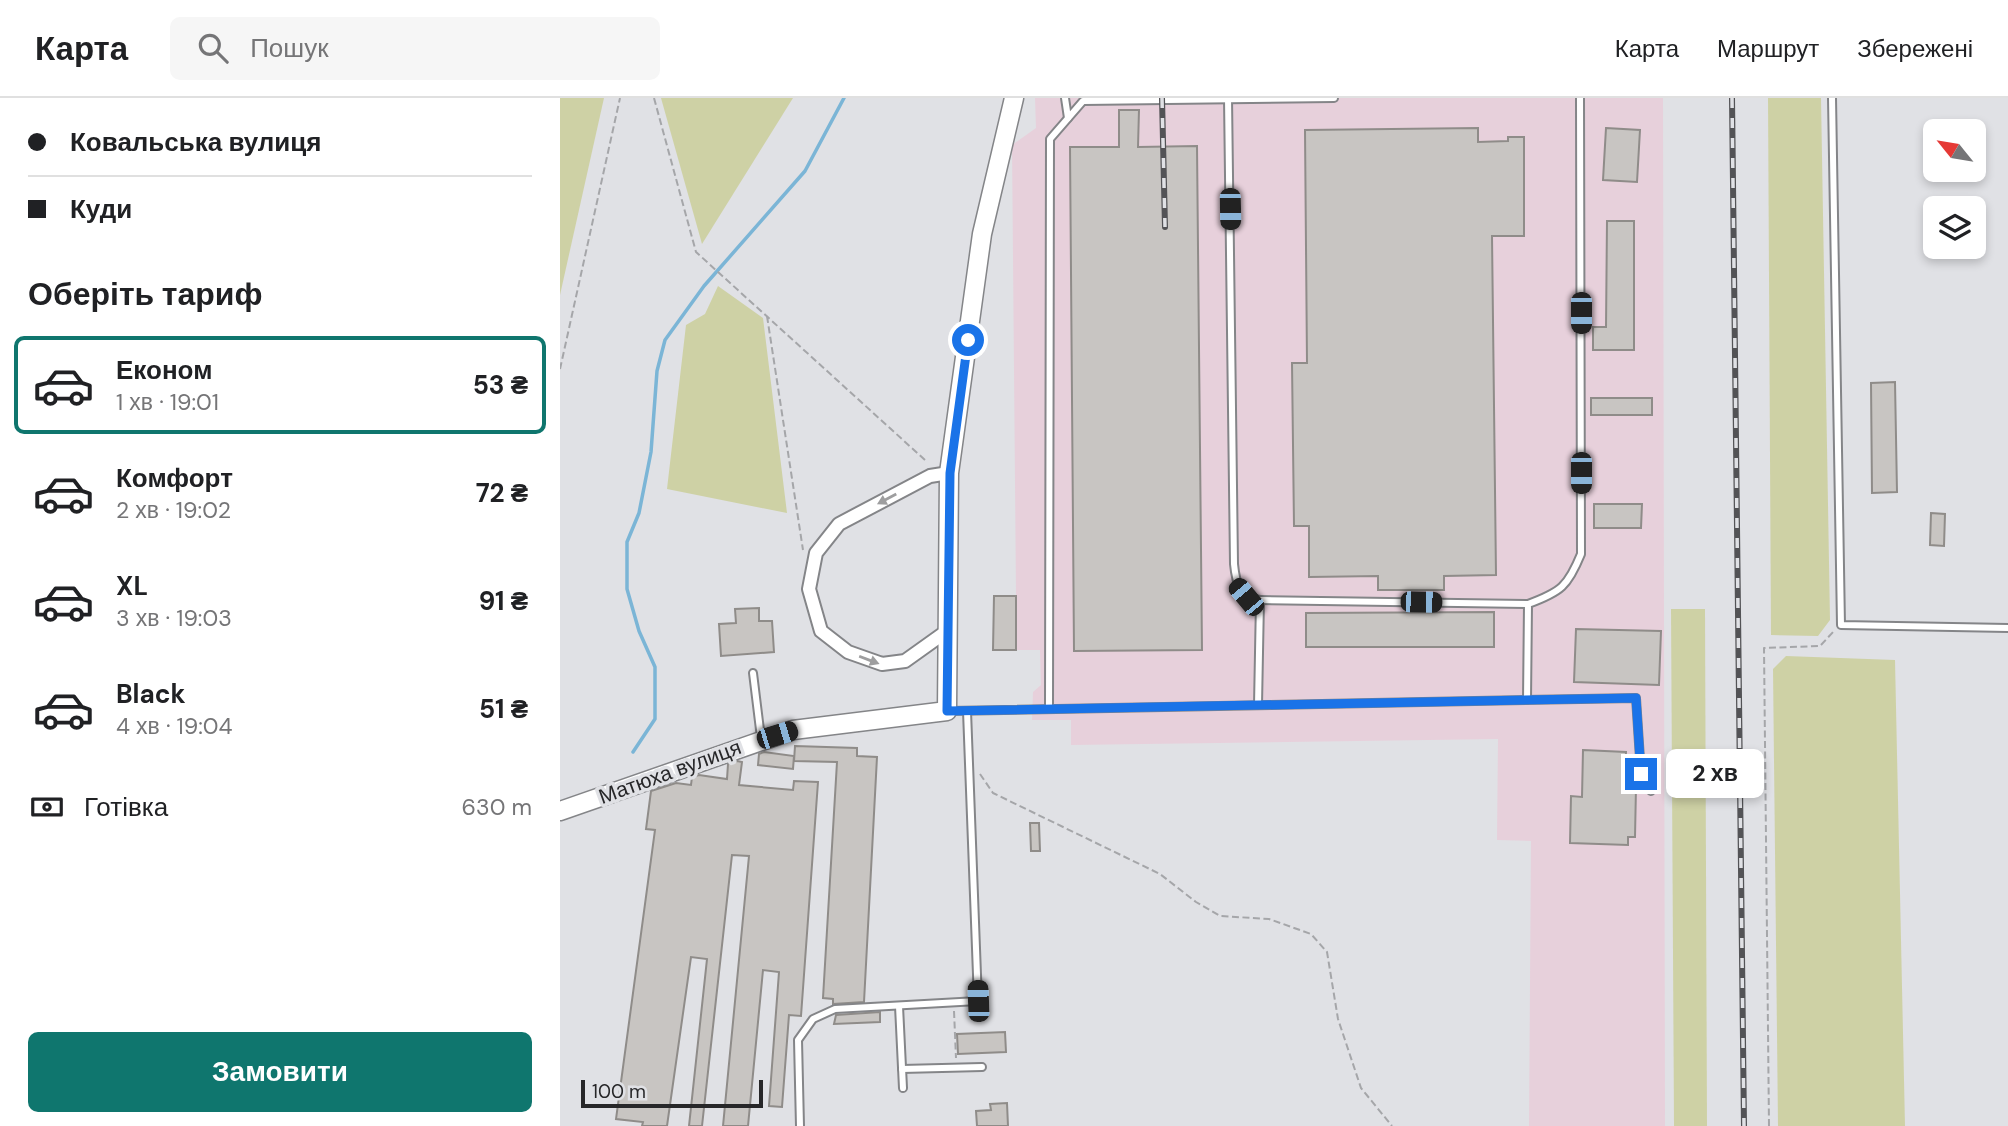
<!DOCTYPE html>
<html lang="uk">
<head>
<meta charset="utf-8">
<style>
  :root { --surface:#fff; --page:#f6f6f6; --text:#202124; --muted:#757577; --line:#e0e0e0; --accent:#0f766e }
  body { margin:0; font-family:"DM Sans",sans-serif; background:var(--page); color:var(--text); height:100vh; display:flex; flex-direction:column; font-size:26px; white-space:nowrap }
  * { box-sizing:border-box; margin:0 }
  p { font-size:23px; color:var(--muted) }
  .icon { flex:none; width:38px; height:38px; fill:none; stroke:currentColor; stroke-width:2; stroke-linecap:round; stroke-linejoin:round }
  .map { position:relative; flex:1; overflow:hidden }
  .details { display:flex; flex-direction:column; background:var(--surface); width:560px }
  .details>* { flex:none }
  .hud { display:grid; align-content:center; height:154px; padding:0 28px; background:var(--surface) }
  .needle { width:46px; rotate:300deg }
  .controls { position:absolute; left:1363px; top:21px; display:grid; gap:14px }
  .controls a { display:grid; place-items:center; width:63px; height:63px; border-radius:10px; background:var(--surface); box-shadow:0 4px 10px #0003; font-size:35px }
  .scale { position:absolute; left:21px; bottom:18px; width:182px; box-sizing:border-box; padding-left:7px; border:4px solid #272729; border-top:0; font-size:19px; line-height:24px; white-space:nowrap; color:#272729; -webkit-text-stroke:5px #e0e1e5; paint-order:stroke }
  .end { position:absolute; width:32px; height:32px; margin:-16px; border:9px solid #1a73e8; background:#fff; box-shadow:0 0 0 4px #fff }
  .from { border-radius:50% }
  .bubble { position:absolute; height:49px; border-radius:10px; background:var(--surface); box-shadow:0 4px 10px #0003; font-size:23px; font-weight:700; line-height:49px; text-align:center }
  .car { position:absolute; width:21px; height:42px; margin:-21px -10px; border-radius:9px; box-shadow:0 0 5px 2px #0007; background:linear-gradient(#222 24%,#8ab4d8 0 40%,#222 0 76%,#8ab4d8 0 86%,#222 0) }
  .hud b { display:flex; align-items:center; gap:24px; height:66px; font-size:26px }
  .hud b+b { border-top:2px solid var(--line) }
  .hud i { width:18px; height:18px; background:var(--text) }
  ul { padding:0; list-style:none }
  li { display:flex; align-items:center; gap:21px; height:98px; margin:0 14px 10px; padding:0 14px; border:4px solid transparent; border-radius:10px }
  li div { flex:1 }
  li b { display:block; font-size:26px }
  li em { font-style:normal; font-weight:700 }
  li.selected { border-color:var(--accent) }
  li>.icon { width:63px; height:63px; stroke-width:1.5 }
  h2 { padding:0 28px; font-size:32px; line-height:84px }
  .pay { display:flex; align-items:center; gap:18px; height:77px; padding:0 28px; font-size:26px }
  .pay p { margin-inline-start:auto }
  .button { display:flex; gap:14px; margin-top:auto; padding:14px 28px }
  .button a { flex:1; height:80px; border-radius:10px; background:var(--accent); color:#fff; font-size:28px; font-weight:700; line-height:80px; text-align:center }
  header { display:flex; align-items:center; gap:42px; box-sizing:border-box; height:98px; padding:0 35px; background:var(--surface); border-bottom:2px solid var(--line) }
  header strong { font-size:33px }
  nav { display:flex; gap:38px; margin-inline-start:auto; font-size:24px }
  .search { width:490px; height:63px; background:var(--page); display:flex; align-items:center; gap:18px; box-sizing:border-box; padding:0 24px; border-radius:10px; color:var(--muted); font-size:26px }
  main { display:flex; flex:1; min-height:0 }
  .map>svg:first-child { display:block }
  .industrial { fill:#e7d0db }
  .green { fill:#ced1a5 }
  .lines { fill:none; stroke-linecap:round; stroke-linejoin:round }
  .stream { stroke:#7bb5d6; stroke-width:3.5 }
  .building { fill:#c8c5c2; stroke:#8f8c89; stroke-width:2 }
  .lane-casing { stroke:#848588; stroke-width:10 }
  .street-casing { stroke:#848588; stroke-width:16 }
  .secondary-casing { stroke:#848588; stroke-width:21 }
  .path { stroke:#a5a6a9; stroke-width:2; stroke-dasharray:7 3.5; stroke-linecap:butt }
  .lane { stroke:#fff; stroke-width:6 }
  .street { stroke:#fff; stroke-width:12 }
  .secondary { stroke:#fff; stroke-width:18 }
  .rail-casing { stroke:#535356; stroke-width:6 }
  .rail { stroke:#e0e1e5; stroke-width:3.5; stroke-dasharray:10; stroke-linecap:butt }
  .oneway { fill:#9e9e9f }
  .route { stroke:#1a73e8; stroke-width:9 }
  .labels { text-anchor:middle; stroke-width:7; stroke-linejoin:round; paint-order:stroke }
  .street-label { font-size:21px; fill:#272729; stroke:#e0e1e5 }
</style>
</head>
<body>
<header>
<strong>Карта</strong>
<div class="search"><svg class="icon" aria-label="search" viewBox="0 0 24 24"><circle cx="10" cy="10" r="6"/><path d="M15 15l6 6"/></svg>Пошук</div>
<nav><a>Карта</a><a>Маршрут</a><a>Збережені</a></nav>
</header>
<main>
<section class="details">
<div class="hud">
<b><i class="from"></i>Ковальська вулиця</b>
<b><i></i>Куди</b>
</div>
<h2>Оберіть тариф</h2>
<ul>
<li class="selected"><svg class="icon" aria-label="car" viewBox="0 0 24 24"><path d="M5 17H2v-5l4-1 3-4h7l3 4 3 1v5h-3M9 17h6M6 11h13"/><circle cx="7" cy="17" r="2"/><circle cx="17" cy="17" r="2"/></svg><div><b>Економ</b><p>1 хв · 19:01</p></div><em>53 ₴</em></li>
<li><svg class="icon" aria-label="car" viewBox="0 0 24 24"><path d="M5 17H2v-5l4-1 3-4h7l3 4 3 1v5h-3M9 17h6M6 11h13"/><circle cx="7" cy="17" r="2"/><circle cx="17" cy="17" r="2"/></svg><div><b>Комфорт</b><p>2 хв · 19:02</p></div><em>72 ₴</em></li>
<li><svg class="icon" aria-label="car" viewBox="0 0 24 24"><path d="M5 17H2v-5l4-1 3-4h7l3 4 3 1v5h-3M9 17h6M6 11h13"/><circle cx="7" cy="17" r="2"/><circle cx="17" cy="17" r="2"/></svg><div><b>XL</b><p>3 хв · 19:03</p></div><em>91 ₴</em></li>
<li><svg class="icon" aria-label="car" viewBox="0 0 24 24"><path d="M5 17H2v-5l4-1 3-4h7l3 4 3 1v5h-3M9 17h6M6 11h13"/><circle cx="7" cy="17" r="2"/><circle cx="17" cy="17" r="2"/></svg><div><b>Black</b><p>4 хв · 19:04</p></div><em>51 ₴</em></li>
</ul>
<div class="pay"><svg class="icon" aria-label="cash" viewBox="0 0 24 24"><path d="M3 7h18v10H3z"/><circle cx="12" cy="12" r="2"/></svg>Готівка<p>630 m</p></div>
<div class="button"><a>Замовити</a></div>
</section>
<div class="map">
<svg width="1448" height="1028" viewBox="0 0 1448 1028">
  <rect width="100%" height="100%" fill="#e0e1e5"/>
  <polygon class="industrial" points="475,0 1103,0 1105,1028 969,1028 971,743 937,742 938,641 511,647 511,622 472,622 473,594 481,587 480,552 433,552 434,498 456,497 452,47 476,30"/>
  <g class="green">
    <polygon points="0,0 44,0 0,197"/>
    <polygon points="101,0 233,0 142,146"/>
    <polygon points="1208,0 1261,0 1270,522 1258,538 1211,537"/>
    <polygon points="158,188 203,220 227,415 107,391 126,227 145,216"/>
    <polygon points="1111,511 1145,511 1147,1028 1114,1028"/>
    <polygon points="1226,558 1335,562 1345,1028 1218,1028 1213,571"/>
  </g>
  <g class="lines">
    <polyline class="stream" points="73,654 95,621 95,569 79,533 67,491 67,444 79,415 91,354 97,273 105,242 144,188 245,73 284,0"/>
  </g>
  <g class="building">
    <polygon points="559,12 579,12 578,49 637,48 642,552 514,553 510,49 559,49"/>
    <polygon points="918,30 918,44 948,43 948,39 964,39 964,138 932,138 936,477 884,478 884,492 818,492 818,478 749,479 749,428 734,428 732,265 747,265 745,32"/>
    <polygon points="1046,30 1080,32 1077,84 1043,82"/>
    <polygon points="1047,123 1074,123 1074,252 1033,252 1033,229 1046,229"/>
    <polygon points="1335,284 1337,394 1312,395 1311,285"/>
    <rect x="1031" y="300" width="61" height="17"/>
    <polygon points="1034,406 1082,406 1081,430 1034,430"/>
    <polygon points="1371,415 1385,416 1384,448 1370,447"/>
    <polygon points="434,498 456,498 456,552 433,552"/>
    <polygon points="199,510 199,523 212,523 214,554 161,558 159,526 176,525 175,511"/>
    <polygon points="934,514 934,549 746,549 746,515"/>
    <polygon points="1016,531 1101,533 1099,587 1014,584"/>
    <polygon points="235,648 297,650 297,658 317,659 304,904 273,906 273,901 263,900 277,664 234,663"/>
    <polygon points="1023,652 1066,654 1064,689 1076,689 1075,739 1068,739 1068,747 1010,745 1011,698 1022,699"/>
    <polygon points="204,654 234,658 233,671 198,667 199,656"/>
    <polygon points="177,663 182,664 179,687 233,692 234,683 258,684 241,918 229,917 222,1009 209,1008 219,874 203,872 188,1028 163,1028 189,758 172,757 142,1028 129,1028 147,861 131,859 107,1028 82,1028 83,1024 56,1021 95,732 86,731 91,693 116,685 131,687 132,679 139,677 167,681 168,666"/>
    <polygon points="470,725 479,725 480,753 471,753"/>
    <polygon points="320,914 320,924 274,926 276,917"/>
    <polygon points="445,934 446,954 398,956 397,936"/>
    <polygon points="447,1005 448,1028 417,1028 416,1013 431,1012 430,1006"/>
  </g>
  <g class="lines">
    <g class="lane-casing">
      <g id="lane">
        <polyline points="505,0 508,20"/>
        <path d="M668 0 674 466C676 486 679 498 700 502L698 607"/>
        <polyline points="1272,0 1281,527 1448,530"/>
        <polyline points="700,502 968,506"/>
        <polyline points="193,575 201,640"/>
        <path d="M967 602 968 506C1001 494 1008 488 1021 456L1020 0"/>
        <polyline points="489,611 490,41 523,3 774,0"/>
        <polyline points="389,613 1076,600 1081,676 1091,693"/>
        <polyline points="339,908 343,990"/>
        <polyline points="342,971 422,969"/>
        <polyline points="240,1028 238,942 253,921 275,911 418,903 407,613"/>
      </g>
    </g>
    <g class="street-casing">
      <polyline id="street" points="387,533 345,563 322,566 288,554 261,533 249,491 256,455 279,426 370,378 389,375"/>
    </g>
    <g class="secondary-casing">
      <polyline id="secondary" points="0,713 233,632 387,613 389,375 422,136 454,0"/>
    </g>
    <g class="path">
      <polyline points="94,0 136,154 365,362"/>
      <polyline points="207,218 243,452"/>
      <polyline points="0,271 60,0"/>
      <polyline points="420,676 433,695 600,776 636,804 660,818 709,821 751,836 767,854 778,921 801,990 832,1028"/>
      <polyline points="394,913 396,960"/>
      <polyline points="1209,1028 1204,550 1260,548 1275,532"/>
    </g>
    <use href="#lane" class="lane"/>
    <use href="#street" class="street"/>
    <use href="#secondary" class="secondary"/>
    <g class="rail-casing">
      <g id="rail">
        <polyline points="602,0 605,129"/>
        <polyline points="1172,0 1184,1028"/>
      </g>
    </g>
    <use href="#rail" class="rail"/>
  </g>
  <defs><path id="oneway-solid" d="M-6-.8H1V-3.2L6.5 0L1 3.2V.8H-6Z" transform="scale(1.75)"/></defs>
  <g class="oneway">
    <use href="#oneway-solid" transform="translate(327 401) rotate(152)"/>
    <use href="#oneway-solid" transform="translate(309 562) rotate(21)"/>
  </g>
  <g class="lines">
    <polyline class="route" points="408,242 390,375 387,613 1076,600 1081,676"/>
  </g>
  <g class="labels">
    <g class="street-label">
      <text transform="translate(110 674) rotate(-20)" y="7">Матюха вулиця</text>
    </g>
  </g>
</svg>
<div class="controls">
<a><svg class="needle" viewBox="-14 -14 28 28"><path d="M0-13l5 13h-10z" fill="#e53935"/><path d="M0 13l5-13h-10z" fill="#757577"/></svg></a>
<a><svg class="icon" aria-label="layers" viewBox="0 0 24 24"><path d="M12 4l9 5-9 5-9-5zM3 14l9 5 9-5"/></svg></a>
</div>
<div class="scale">100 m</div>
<i class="end from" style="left:408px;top:242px"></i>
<i class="end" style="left:1081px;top:676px"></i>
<div class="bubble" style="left:1106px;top:651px;width:98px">2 хв</div>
<i class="car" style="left:670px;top:111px;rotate:179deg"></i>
<i class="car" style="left:1021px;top:215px;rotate:180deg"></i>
<i class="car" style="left:1021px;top:375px;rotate:180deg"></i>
<i class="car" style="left:686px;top:499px;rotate:320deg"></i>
<i class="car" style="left:861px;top:504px;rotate:91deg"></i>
<i class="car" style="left:217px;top:637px;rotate:73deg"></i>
<i class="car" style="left:418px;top:903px;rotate:358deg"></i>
</div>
</main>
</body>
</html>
